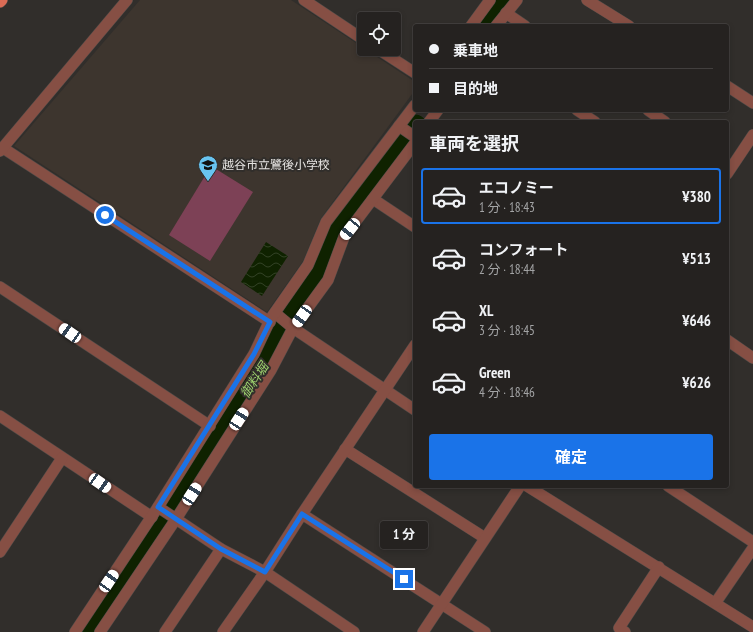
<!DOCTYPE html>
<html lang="ja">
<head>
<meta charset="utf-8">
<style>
  :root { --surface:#252220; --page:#312f2d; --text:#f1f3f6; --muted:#a3a4a5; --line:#423f3e; --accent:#1a73e8 }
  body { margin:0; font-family:"PT Sans Narrow","Noto Sans JP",sans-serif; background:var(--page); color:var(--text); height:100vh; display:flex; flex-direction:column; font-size:15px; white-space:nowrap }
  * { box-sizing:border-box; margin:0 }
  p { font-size:13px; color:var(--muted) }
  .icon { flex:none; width:22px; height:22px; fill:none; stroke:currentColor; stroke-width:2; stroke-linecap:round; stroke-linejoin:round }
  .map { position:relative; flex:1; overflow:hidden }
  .panel { position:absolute; left:413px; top:120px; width:316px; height:368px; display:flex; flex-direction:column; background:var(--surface); border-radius:4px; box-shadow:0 2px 6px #0003,0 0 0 1px var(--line) }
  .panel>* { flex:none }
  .hud { position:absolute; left:413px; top:24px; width:316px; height:88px; border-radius:4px; box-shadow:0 2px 6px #0003,0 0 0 1px var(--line); display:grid; align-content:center; height:88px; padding:0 16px; background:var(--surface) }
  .tools { position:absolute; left:357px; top:12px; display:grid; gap:8px }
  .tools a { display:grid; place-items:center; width:44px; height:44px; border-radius:4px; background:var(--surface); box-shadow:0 2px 6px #0003,0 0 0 1px var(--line); font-size:20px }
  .end { position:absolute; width:18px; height:18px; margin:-9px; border:5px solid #1a73e8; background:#fff; box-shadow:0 0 0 2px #fff }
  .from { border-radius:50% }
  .bubble { position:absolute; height:28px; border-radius:4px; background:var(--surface); box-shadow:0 2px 6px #0003,0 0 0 1px var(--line); font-size:13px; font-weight:700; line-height:28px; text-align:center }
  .car { position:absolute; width:12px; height:24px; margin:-12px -6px; border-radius:5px; box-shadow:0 0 3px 1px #0007; background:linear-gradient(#fff 24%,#345 0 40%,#fff 0 76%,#345 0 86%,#fff 0) }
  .hud b { display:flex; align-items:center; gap:14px; height:38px; font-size:15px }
  .hud b+b { border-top:1px solid var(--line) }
  .hud i { width:10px; height:10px; background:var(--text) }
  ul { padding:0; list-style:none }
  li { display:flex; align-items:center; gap:12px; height:56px; margin:0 8px 6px; padding:0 8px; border:2px solid transparent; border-radius:4px }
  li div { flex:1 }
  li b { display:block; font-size:15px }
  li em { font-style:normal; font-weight:700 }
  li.current { border-color:var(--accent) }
  li>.icon { width:36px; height:36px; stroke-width:1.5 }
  h2 { padding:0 16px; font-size:18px; line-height:48px }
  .primary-button { display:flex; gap:8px; margin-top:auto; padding:8px 16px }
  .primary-button a { flex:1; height:46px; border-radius:4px; background:var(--accent); color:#fff; font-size:16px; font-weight:700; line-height:46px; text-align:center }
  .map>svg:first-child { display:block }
  .built { fill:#3d352e }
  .green { fill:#7d4156 }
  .water { fill:url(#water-waves) }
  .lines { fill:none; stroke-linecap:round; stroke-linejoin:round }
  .river { stroke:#0f2200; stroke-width:23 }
  .minor-casing { stroke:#4e4b48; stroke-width:12 }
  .tertiary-casing { stroke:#4e4b48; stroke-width:12 }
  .primary-casing { stroke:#4e4b48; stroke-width:12 }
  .minor { stroke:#864f44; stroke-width:11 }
  .tertiary { stroke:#864f44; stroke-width:11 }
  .primary { stroke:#db6b55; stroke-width:11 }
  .route { stroke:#1a73e8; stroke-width:5 }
  .labels { text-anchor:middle; stroke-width:4; stroke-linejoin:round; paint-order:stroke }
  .poi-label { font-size:12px; fill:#e7e5e3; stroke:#312e2b; text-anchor:start }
  .water-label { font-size:13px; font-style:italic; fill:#9dd26e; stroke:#312e2b }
</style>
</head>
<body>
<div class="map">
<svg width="753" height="632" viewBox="0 0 753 632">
  <defs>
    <pattern id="water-waves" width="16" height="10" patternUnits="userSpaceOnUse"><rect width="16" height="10" fill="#0f2200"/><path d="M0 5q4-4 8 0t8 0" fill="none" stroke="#324225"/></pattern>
  </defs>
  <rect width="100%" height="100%" fill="#312e2b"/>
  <polygon class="built" points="140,0 291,0 415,82 415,90 321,218 303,261 267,312 14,146"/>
  <polygon class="green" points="211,166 253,192 210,261 169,235"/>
  <polygon class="water" points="266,242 288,256 262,296 241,282"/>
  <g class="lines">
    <g class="river">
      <polyline points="489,26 508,0"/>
      <polyline points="87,632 273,350 324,266 337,228 415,126"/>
    </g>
    <g class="minor-casing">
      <g id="minor">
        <polyline points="304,0 364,40"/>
        <polyline points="587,0 629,26"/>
        <polyline points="506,13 525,26"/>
        <polyline points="496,26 517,0"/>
        <polyline points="378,49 415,73"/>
        <polyline points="727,86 753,103"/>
        <polyline points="577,110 595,122"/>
        <polyline points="648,110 665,122"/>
        <polyline points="429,122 438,110"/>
        <polyline points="399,126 415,137"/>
        <polyline points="3,148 270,322"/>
        <polyline points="0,151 127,0"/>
        <polyline points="373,199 415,227"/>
        <polyline points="275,313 293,328 415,410"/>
        <polyline points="727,340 753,358"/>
        <polyline points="0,416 152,517"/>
        <polyline points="345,449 485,538"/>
        <polyline points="527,486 753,627"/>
        <polyline points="668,486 753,542"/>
        <polyline points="158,507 221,549 265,572 354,632"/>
        <polyline points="302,514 485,632"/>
        <polyline points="0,552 62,458"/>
        <polyline points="716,602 753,548"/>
        <polyline points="100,632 176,519 271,370 293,328 328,280 344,237 415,143"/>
        <polyline points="165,632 221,549"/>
        <polyline points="223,632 265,572 302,514 415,345"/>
        <polyline points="625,632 619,628 659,567"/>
      </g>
    </g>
    <g class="tertiary-casing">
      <g id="tertiary">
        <polyline points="471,26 490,0"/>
        <polyline points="727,174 753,135"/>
        <polyline points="0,287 210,426"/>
        <polyline points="75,632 158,507 254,354 271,318 308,265 326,222 415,105"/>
        <polyline points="423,632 520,486"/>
      </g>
    </g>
    <g class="primary-casing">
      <polyline id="primary" points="0,2 2,0"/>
    </g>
    <use href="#minor" class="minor"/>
    <use href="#tertiary" class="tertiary"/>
    <use href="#primary" class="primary"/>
  </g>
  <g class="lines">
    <polyline class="route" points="105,215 270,322 254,354 158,507 221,549 265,572 302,514 404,579"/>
  </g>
  <defs>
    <g id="school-pin" transform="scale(1)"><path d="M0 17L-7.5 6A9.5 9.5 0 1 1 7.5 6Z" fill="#68c4f0" stroke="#312e2b"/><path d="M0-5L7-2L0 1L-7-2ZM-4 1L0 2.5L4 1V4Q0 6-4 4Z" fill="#111"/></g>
  </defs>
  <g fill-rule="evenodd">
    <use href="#school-pin" x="208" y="165"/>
  </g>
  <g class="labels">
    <g class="poi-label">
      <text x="222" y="169">越谷市立鷺後小学校</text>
    </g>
    <g class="water-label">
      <text transform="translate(254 380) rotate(-57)" y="5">御料堀</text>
    </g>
  </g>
</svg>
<div class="tools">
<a><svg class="icon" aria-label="locate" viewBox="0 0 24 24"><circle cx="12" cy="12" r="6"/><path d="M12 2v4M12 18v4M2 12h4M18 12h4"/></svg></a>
</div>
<i class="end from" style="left:105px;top:215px"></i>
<i class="end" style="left:404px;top:579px"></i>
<div class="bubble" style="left:380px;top:521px;width:48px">1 分</div>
<i class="car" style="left:350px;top:229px;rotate:219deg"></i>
<i class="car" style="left:302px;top:316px;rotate:215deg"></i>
<i class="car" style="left:70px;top:333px;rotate:304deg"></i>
<i class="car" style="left:239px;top:419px;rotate:33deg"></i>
<i class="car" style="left:100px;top:483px;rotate:124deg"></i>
<i class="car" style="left:192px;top:494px;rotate:33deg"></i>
<i class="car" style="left:109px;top:581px;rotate:34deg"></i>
<div class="hud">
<b><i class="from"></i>乗車地</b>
<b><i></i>目的地</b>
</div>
<section class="panel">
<h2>車両を選択</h2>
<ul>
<li class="current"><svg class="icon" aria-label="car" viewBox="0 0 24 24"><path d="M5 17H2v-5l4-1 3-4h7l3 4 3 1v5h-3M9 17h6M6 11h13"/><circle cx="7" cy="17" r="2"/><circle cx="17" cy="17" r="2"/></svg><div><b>エコノミー</b><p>1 分 · 18:43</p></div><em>¥380</em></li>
<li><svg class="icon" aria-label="car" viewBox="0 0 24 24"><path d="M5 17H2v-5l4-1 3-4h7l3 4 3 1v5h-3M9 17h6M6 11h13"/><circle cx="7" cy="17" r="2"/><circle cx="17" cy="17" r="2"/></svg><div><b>コンフォート</b><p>2 分 · 18:44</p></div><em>¥513</em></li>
<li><svg class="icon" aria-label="car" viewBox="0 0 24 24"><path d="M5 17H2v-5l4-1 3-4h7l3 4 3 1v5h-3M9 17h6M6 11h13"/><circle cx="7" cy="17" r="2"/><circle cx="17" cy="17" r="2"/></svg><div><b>XL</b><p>3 分 · 18:45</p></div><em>¥646</em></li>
<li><svg class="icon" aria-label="car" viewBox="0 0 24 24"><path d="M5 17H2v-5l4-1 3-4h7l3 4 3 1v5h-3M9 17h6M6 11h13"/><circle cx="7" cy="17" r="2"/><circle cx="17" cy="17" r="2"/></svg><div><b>Green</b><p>4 分 · 18:46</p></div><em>¥626</em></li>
</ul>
<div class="primary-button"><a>確定</a></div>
</section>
</div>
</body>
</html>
